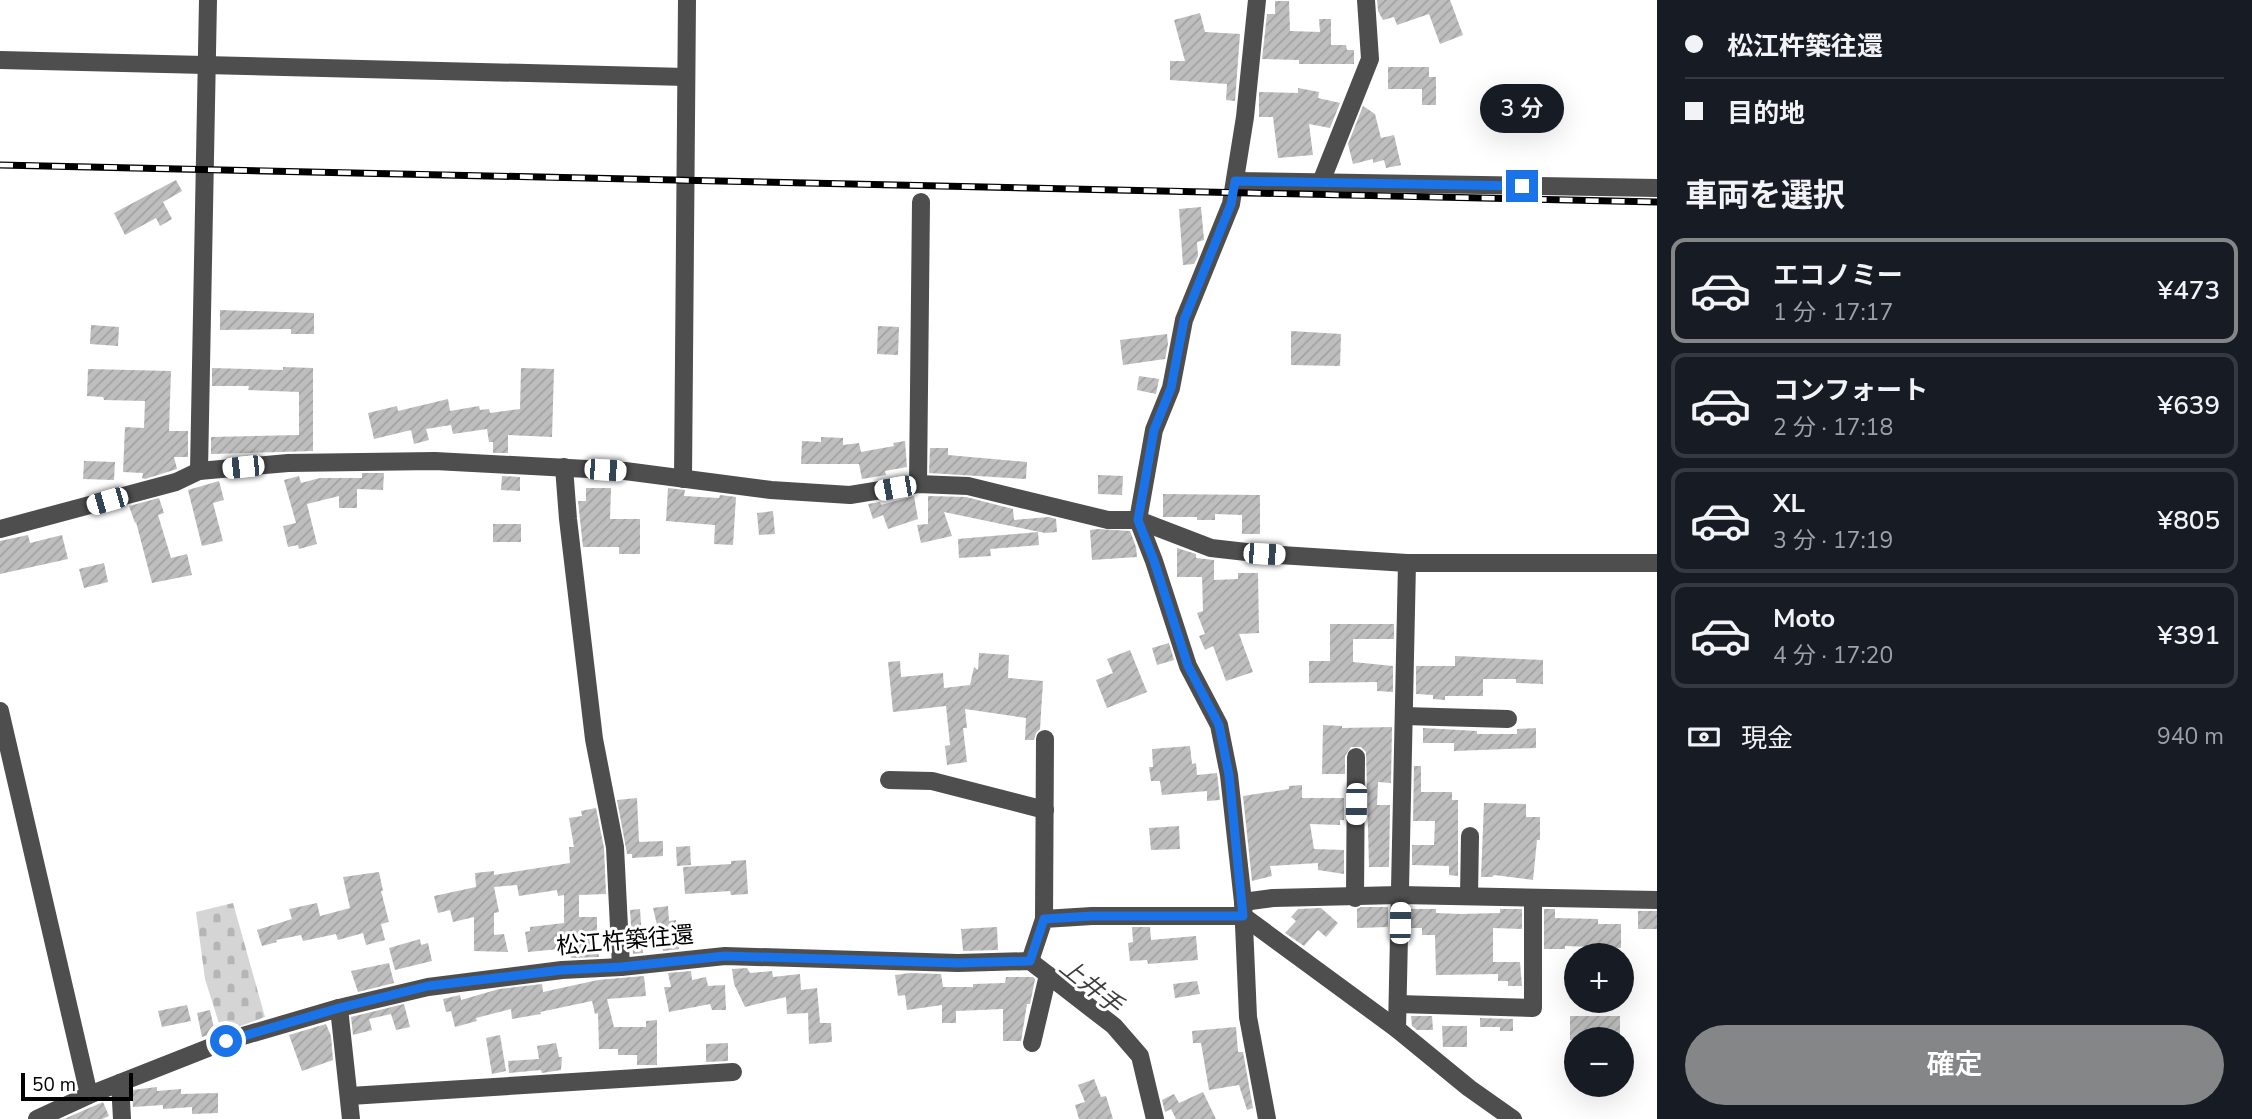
<!DOCTYPE html>
<html lang="ja">
<head>
<meta charset="utf-8">
<style>
  :root { --surface:#171b24; --page:#20242c; --text:#f1f3f6; --muted:#9ea1a6; --line:#363941; --accent:#858687 }
  body { margin:0; font-family:"Nunito Sans","Noto Sans JP",sans-serif; background:var(--page); color:var(--text); height:100vh; display:flex; flex-direction:column; font-size:26px; white-space:nowrap }
  * { box-sizing:border-box; margin:0 }
  p { font-size:23px; color:var(--muted) }
  .icon { flex:none; width:38px; height:38px; fill:none; stroke:currentColor; stroke-width:2; stroke-linecap:round; stroke-linejoin:round }
  .map { position:relative; flex:1; overflow:hidden }
  .side { display:flex; flex-direction:column; background:var(--surface); width:595px }
  .side>* { flex:none }
  .top-card { display:grid; align-content:center; height:154px; padding:0 28px; background:var(--surface) }
  .fabs { position:absolute; left:1564px; top:943px; display:grid; gap:14px }
  .fabs a { display:grid; place-items:center; width:70px; height:70px; border-radius:50%; background:var(--surface); box-shadow:0 7px 28px #0002; font-size:35px }
  .scale { position:absolute; left:21px; bottom:18px; width:112px; box-sizing:border-box; padding-left:7px; border:4px solid #000; border-top:0; font-size:19px; line-height:24px; white-space:nowrap; color:#000; -webkit-text-stroke:5px #fff; paint-order:stroke }
  .end { position:absolute; width:32px; height:32px; margin:-16px; border:9px solid #1a73e8; background:#fff; box-shadow:0 0 0 4px #fff }
  .from { border-radius:50% }
  .bubble { position:absolute; height:49px; border-radius:24px; background:var(--surface); box-shadow:0 7px 28px #0002; font-size:23px; font-weight:600; line-height:49px; text-align:center }
  .car { position:absolute; width:21px; height:42px; margin:-21px -10px; border-radius:9px; box-shadow:0 0 5px 2px #0007; background:linear-gradient(#fff 24%,#345 0 40%,#fff 0 76%,#345 0 86%,#fff 0) }
  .top-card b { display:flex; align-items:center; gap:24px; height:66px; font-size:26px }
  .top-card b+b { border-top:2px solid var(--line) }
  .top-card i { width:18px; height:18px; background:var(--text) }
  ul { padding:0; list-style:none }
  li { display:flex; align-items:center; gap:21px; height:105px; margin:0 14px 10px; padding:0 14px; border:4px solid var(--line); border-radius:14px }
  li div { flex:1 }
  li b { display:block; font-size:26px }
  li em { font-style:normal; font-weight:600 }
  li.current { border-color:var(--accent) }
  li>.icon { width:63px; height:63px; stroke-width:1.5 }
  h2 { padding:0 28px; font-size:32px; line-height:84px }
  .pay { display:flex; align-items:center; gap:18px; height:77px; padding:0 28px; font-size:26px }
  .pay p { margin-inline-start:auto }
  .cta { display:flex; gap:14px; margin-top:auto; padding:14px 28px }
  .cta a { flex:1; height:80px; border-radius:42px; background:var(--accent); color:#fff; font-size:28px; font-weight:600; line-height:80px; text-align:center }
  main { display:flex; flex:1; min-height:0 }
  .map>svg:first-child { display:block }
  .cemetery { fill:url(#cemetery-stones) }
  .building { fill:url(#building-hatch) }
  .lines { fill:none; stroke-linecap:round; stroke-linejoin:round }
  .minor { stroke:#4e4e4e; stroke-width:18 }
  .rail-casing { stroke:#000; stroke-width:7 }
  .rail { stroke:#fff; stroke-width:4.5; stroke-dasharray:13; stroke-linecap:butt }
  .route { stroke:#1a73e8; stroke-width:9 }
  .labels { text-anchor:middle; stroke-width:6; stroke-linejoin:round; paint-order:stroke }
  .street-label { font-size:23px; fill:#000; stroke:#fff }
  .water-label { font-size:24px; font-style:italic; fill:#3d3d3d; stroke:#fff }
</style>
</head>
<body>
<main>
<div class="map">
<svg width="1657" height="1119" viewBox="0 0 1657 1119">
  <defs>
    <pattern id="cemetery-stones" width="16" height="16" patternUnits="userSpaceOnUse" patternTransform="scale(1.75)"><rect width="16" height="16" fill="#d5d5d5"/><path d="M2 7V4a2 2 0 0 1 4 0v3zM10 15v-3a2 2 0 0 1 4 0v3z" fill="#b5b5b5"/></pattern>
    <pattern id="building-hatch" width="6" height="6" patternUnits="userSpaceOnUse" patternTransform="scale(1.75)"><rect width="6" height="6" fill="#bebebe"/><path d="M-1 1l2-2M0 6l6-6M5 7l2-2" fill="none" stroke="#a2a2a2"/></pattern>
  </defs>
  <rect width="100%" height="100%" fill="#fff"/>
  <polygon class="cemetery" points="233,903 265,1017 222,1033 205,979 196,912"/>
  <g class="building">
    <polygon points="1377,0 1450,0 1463,35 1440,44 1429,14 1397,25 1394,17 1383,20 1378,11"/>
    <polygon points="1275,1 1289,1 1290,31 1320,32 1319,19 1331,19 1331,45 1346,45 1347,50 1354,50 1354,64 1299,64 1299,60 1262,59 1267,14 1275,14"/>
    <polygon points="1200,13 1205,32 1240,34 1235,101 1226,100 1227,84 1170,80 1170,61 1185,61 1174,20"/>
    <polygon points="1388,67 1429,67 1429,77 1436,77 1436,105 1422,105 1422,89 1388,89"/>
    <polygon points="1298,88 1319,92 1318,98 1340,103 1330,128 1309,124 1313,155 1278,158 1273,117 1259,117 1259,92 1298,93"/>
    <polygon points="1363,106 1375,114 1381,138 1394,135 1401,165 1386,168 1384,160 1373,163 1373,159 1353,164 1348,144"/>
    <polygon points="176,180 182,191 163,202 172,219 160,226 156,218 125,235 114,213"/>
    <polygon points="1201,207 1204,240 1197,242 1198,256 1194,264 1183,265 1179,209"/>
    <polygon points="220,310 314,313 314,334 291,334 291,329 220,330"/>
    <polygon points="91,325 119,327 118,346 90,344"/>
    <polygon points="878,326 899,327 898,355 877,354"/>
    <polygon points="1291,331 1341,334 1340,366 1291,365"/>
    <polygon points="1167,334 1168,344 1165,359 1123,365 1120,340"/>
    <polygon points="283,367 313,368 313,451 211,454 211,437 299,435 299,392 248,390 249,386 212,386 212,368 283,370"/>
    <polygon points="521,368 554,369 552,437 508,435 508,453 493,453 493,442 489,442 487,429 453,434 451,425 426,429 429,440 414,444 411,430 374,439 368,413 397,406 398,411 448,399 450,411 479,406 480,410 489,409 490,413 520,409"/>
    <polygon points="88,369 171,371 169,431 188,431 188,457 174,457 177,469 145,479 142,478 143,473 123,472 125,427 144,428 145,401 104,400 103,397 87,396"/>
    <polygon points="1139,376 1159,379 1156,394 1137,390"/>
    <polygon points="821,437 843,438 843,445 859,443 861,452 894,446 893,443 905,441 907,467 885,471 886,475 862,479 859,464 801,464 802,441 821,442"/>
    <polygon points="930,448 948,448 948,455 1027,462 1026,479 929,473"/>
    <polygon points="84,461 115,462 114,480 83,479"/>
    <polygon points="362,473 384,473 383,490 357,489 357,508 339,508 339,496 307,504 317,544 299,549 298,545 288,547 283,526 296,523 284,480 299,476 301,483 320,478 362,478"/>
    <polygon points="1098,475 1123,476 1122,495 1098,494"/>
    <polygon points="502,476 520,477 520,491 501,490"/>
    <polygon points="219,481 224,500 213,503 223,541 202,546 188,490"/>
    <polygon points="586,488 611,488 610,519 640,519 640,554 619,554 619,547 583,547 578,501 586,501"/>
    <polygon points="668,488 685,490 684,496 719,498 720,495 736,497 733,545 714,544 715,525 666,521"/>
    <polygon points="1163,494 1260,495 1260,534 1242,534 1242,515 1215,514 1215,520 1197,520 1197,517 1163,517"/>
    <polygon points="914,496 918,519 888,529 883,515 873,519 868,504 880,502 881,505"/>
    <polygon points="928,496 966,497 1013,509 1014,520 1049,517 1056,519 1057,532 1045,533 944,512 952,536 921,543 917,525 928,524"/>
    <polygon points="159,498 164,513 158,515 171,558 187,554 192,575 152,583 136,522 135,523 129,506"/>
    <polygon points="773,511 775,534 759,535 757,513"/>
    <rect x="493" y="524" width="28" height="18"/>
    <polygon points="1098,529 1130,531 1136,547 1137,557 1092,560 1090,530"/>
    <polygon points="1038,532 1039,545 990,549 991,556 959,558 958,539"/>
    <polygon points="28,535 30,543 62,535 68,559 0,574 0,541"/>
    <polygon points="1177,548 1196,554 1196,558 1214,560 1214,580 1238,579 1238,573 1258,573 1259,633 1239,634 1253,672 1226,681 1213,646 1205,650 1199,636 1205,634 1197,613 1203,611 1202,577 1177,577"/>
    <polygon points="104,563 108,582 84,588 79,569"/>
    <polygon points="1330,624 1394,624 1394,639 1353,639 1353,662 1393,666 1393,692 1377,691 1377,682 1309,683 1309,661 1330,661"/>
    <polygon points="1169,643 1174,660 1157,665 1152,648"/>
    <polygon points="1130,650 1147,692 1107,708 1096,680 1113,673 1107,659"/>
    <polygon points="979,653 1009,655 1008,678 1043,681 1040,729 1036,733 1034,740 1025,740 1026,718 965,709 967,728 963,728 967,762 947,765 945,746 950,745 946,706 893,712 888,662 900,661 901,677 943,673 944,688 970,685 974,667 978,670"/>
    <polygon points="1455,656 1543,660 1543,684 1516,683 1516,679 1483,679 1483,696 1445,696 1445,700 1433,699 1433,695 1416,694 1416,666 1455,666"/>
    <polygon points="1323,725 1342,726 1342,728 1392,727 1391,783 1378,782 1377,805 1390,805 1389,867 1369,867 1366,752 1361,747 1351,747 1345,756 1345,774 1322,774"/>
    <polygon points="1423,728 1477,731 1477,734 1517,734 1517,729 1536,728 1536,748 1454,751 1454,743 1423,743"/>
    <polygon points="1190,746 1192,764 1196,763 1197,775 1217,773 1220,800 1207,801 1207,791 1162,795 1160,781 1151,781 1149,767 1153,767 1152,749"/>
    <polygon points="1414,766 1421,766 1421,792 1452,792 1452,800 1458,800 1458,876 1449,875 1449,866 1412,865 1412,845 1434,845 1435,821 1413,821"/>
    <polygon points="1302,785 1302,798 1344,798 1344,820 1340,820 1340,825 1310,824 1314,849 1344,850 1344,874 1318,870 1318,863 1270,866 1272,876 1252,881 1243,796 1289,789 1289,786"/>
    <polygon points="637,798 639,842 663,841 663,856 632,858 632,854 627,854 617,800"/>
    <polygon points="1484,803 1526,804 1526,817 1540,817 1540,840 1537,840 1533,880 1494,875 1492,877 1481,877"/>
    <polygon points="596,808 604,848 606,894 579,895 579,917 597,917 597,931 595,931 599,957 571,958 570,948 528,952 525,932 530,931 530,927 564,923 564,895 558,896 557,890 519,896 517,885 494,887 499,912 494,913 494,935 504,934 508,952 474,951 474,917 453,922 450,910 438,913 434,896 476,887 475,873 494,871 494,875 570,863 569,847 574,847 569,818 582,816 581,811"/>
    <polygon points="1179,826 1180,849 1151,850 1149,828"/>
    <polygon points="690,846 691,865 677,866 676,847"/>
    <polygon points="746,860 748,894 731,895 730,891 685,894 683,867 731,864 731,861"/>
    <polygon points="379,872 383,891 381,891 389,922 381,924 385,940 366,945 363,933 338,940 336,934 303,941 301,935 276,940 277,942 262,946 257,930 292,919 289,909 317,903 320,916 350,908 343,877"/>
    <polygon points="668,906 669,921 676,920 679,949 663,951 653,908"/>
    <polygon points="1361,907 1388,907 1388,927 1357,928 1357,909"/>
    <polygon points="1321,908 1338,923 1326,937 1318,930 1304,946 1285,933 1296,921 1291,917 1298,909"/>
    <polygon points="640,909 643,953 633,954 630,910"/>
    <polygon points="1411,909 1436,909 1436,913 1461,914 1500,913 1500,909 1522,909 1522,929 1493,928 1493,962 1520,962 1522,986 1508,986 1508,981 1498,981 1498,974 1436,975 1435,935 1422,935 1422,928 1411,928"/>
    <polygon points="1544,909 1555,909 1555,918 1598,919 1598,924 1621,924 1621,948 1565,946 1565,949 1544,949"/>
    <rect x="1638" y="911" width="19" height="18"/>
    <polygon points="997,927 998,950 963,951 961,929"/>
    <polygon points="1132,927 1150,927 1151,940 1196,936 1198,960 1148,964 1147,960 1130,961 1128,943 1133,942"/>
    <polygon points="420,939 421,945 428,943 432,961 395,970 389,948"/>
    <polygon points="389,963 394,983 358,992 351,971"/>
    <polygon points="747,968 750,973 772,971 773,977 800,974 801,990 817,988 820,1023 831,1023 832,1042 809,1044 808,1013 787,1014 786,997 745,1007 734,984 732,969"/>
    <polygon points="691,971 692,980 706,977 708,986 725,985 726,1010 712,1010 710,1004 669,1012 664,987 671,987 668,973"/>
    <polygon points="910,973 941,974 943,987 973,987 973,984 1005,983 1006,977 1033,977 1035,979 1030,1004 1027,1004 1021,1041 1003,1041 1003,1009 956,1011 956,1023 942,1023 942,1005 907,1010 905,995 898,996 895,975"/>
    <polygon points="644,976 646,996 607,999 614,1027 646,1027 646,1021 657,1020 657,1065 637,1065 637,1055 618,1055 618,1049 599,1049 598,1013 595,1014 592,1001 540,1012 541,1014 512,1019 511,1009 476,1018 477,1021 455,1027 451,1011 446,1012 443,999 460,995 461,1000 499,989 542,984 543,992 598,980"/>
    <polygon points="1197,981 1200,994 1175,998 1173,984"/>
    <polygon points="404,1004 410,1027 396,1030 391,1014 369,1019 372,1030 353,1035 351,1017"/>
    <polygon points="187,1005 191,1021 162,1027 158,1011"/>
    <polygon points="210,1010 215,1033 202,1037 197,1013"/>
    <polygon points="1411,1016 1432,1016 1433,1030 1417,1030 1412,1026"/>
    <rect x="1570" y="1016" width="50" height="24"/>
    <polygon points="1480,1018 1513,1019 1513,1031 1500,1031 1500,1027 1480,1027"/>
    <polygon points="326,1024 331,1036 333,1060 302,1071 289,1035"/>
    <polygon points="1442,1026 1467,1026 1467,1047 1443,1047"/>
    <polygon points="1236,1027 1238,1052 1243,1052 1253,1108 1247,1110 1239,1085 1209,1090 1201,1043 1193,1043 1192,1031"/>
    <polygon points="500,1035 506,1071 492,1074 486,1038"/>
    <polygon points="556,1043 559,1057 562,1057 561,1070 542,1073 541,1070 509,1073 508,1061 539,1059 537,1046"/>
    <polygon points="728,1043 728,1061 706,1062 706,1044"/>
    <polygon points="1094,1079 1101,1097 1106,1096 1113,1119 1079,1119 1075,1105 1085,1102 1078,1085"/>
    <polygon points="157,1087 157,1091 181,1089 181,1094 218,1093 218,1113 192,1114 192,1107 163,1109 163,1105 133,1107 132,1090"/>
    <polygon points="1203,1092 1216,1119 1176,1119 1171,1109 1165,1112 1162,1100 1174,1094 1179,1103"/>
    <polygon points="103,1102 109,1116 102,1119 64,1119"/>
  </g>
  <g class="lines">
    <g class="minor">
      <polyline points="1257,0 1245,117 1231,204 1184,320 1171,388 1154,430 1138,520 1154,561 1188,666 1219,725 1229,775 1243,902 1248,1017 1267,1119"/>
      <polyline points="0,60 686,77"/>
      <polyline points="1235,181 1657,188"/>
      <polyline points="1321,182 1370,59 1366,0"/>
      <polyline points="564,467 568,519 594,739 615,847 621,967"/>
      <polyline points="199,471 208,0"/>
      <polyline points="683,479 687,0"/>
      <polyline points="918,484 921,202"/>
      <polyline points="0,529 176,482 199,471 288,463 435,461 625,471 771,490 850,495 918,484 968,486 1108,520 1138,520 1211,548 1264,554 1407,563 1657,563"/>
      <polyline points="0,711 89,1095"/>
      <polyline points="1404,716 1508,719"/>
      <polyline points="889,780 932,781 1045,810"/>
      <polyline points="1469,896 1470,836"/>
      <polyline points="1355,898 1356,757"/>
      <polyline points="1243,902 1273,898 1400,895 1657,900"/>
      <polyline points="1044,919 1045,739"/>
      <polyline points="1030,961 1044,919 1092,916 1243,916 1397,1029 1469,1088 1513,1119"/>
      <polyline points="1398,1004 1533,1008 1533,898"/>
      <polyline points="339,1008 351,1119"/>
      <polyline points="1397,1029 1407,563"/>
      <polyline points="1032,1043 1048,975"/>
      <polyline points="120,1083 122,1119"/>
      <polyline points="350,1096 733,1072"/>
      <polyline points="37,1119 89,1095 226,1041 339,1008 428,987 562,970 621,967 725,956 958,963 1030,961 1114,1026 1140,1056 1155,1119"/>
    </g>
    <g class="rail-casing">
      <polyline id="rail" points="0,165 1657,202"/>
    </g>
    <use href="#rail" class="rail"/>
  </g>
  <g class="lines">
    <polyline class="route" points="226,1041 339,1008 428,986 562,970 621,967 725,956 958,963 1030,961 1044,919 1092,916 1243,916 1229,775 1219,725 1188,666 1154,561 1138,520 1154,430 1171,388 1184,320 1231,204 1235,181 1522,186"/>
  </g>
  <g class="labels">
    <g class="street-label">
      <text transform="translate(625 940) rotate(-5)" y="8">松江杵築往還</text>
    </g>
    <g class="water-label">
      <text transform="translate(1091 986) rotate(39)" y="8">上井手</text>
    </g>
  </g>
</svg>
<div class="fabs">
<a>+</a>
<a>−</a>
</div>
<div class="scale">50 m</div>
<i class="end from" style="left:226px;top:1041px"></i>
<i class="end" style="left:1522px;top:186px"></i>
<div class="bubble" style="left:1480px;top:84px;width:84px">3 分</div>
<i class="car" style="left:243px;top:467px;rotate:264deg"></i>
<i class="car" style="left:605px;top:470px;rotate:94deg"></i>
<i class="car" style="left:895px;top:488px;rotate:260deg"></i>
<i class="car" style="left:107px;top:501px;rotate:254deg"></i>
<i class="car" style="left:1264px;top:554px;rotate:93deg"></i>
<i class="car" style="left:1356px;top:804px;rotate:181deg"></i>
<i class="car" style="left:1400px;top:923px;rotate:1deg"></i>
</div>
<section class="side">
<div class="top-card">
<b><i class="from"></i>松江杵築往還</b>
<b><i></i>目的地</b>
</div>
<h2>車両を選択</h2>
<ul>
<li class="current"><svg class="icon" aria-label="car" viewBox="0 0 24 24"><path d="M5 17H2v-5l4-1 3-4h7l3 4 3 1v5h-3M9 17h6M6 11h13"/><circle cx="7" cy="17" r="2"/><circle cx="17" cy="17" r="2"/></svg><div><b>エコノミー</b><p>1 分 · 17:17</p></div><em>¥473</em></li>
<li><svg class="icon" aria-label="car" viewBox="0 0 24 24"><path d="M5 17H2v-5l4-1 3-4h7l3 4 3 1v5h-3M9 17h6M6 11h13"/><circle cx="7" cy="17" r="2"/><circle cx="17" cy="17" r="2"/></svg><div><b>コンフォート</b><p>2 分 · 17:18</p></div><em>¥639</em></li>
<li><svg class="icon" aria-label="car" viewBox="0 0 24 24"><path d="M5 17H2v-5l4-1 3-4h7l3 4 3 1v5h-3M9 17h6M6 11h13"/><circle cx="7" cy="17" r="2"/><circle cx="17" cy="17" r="2"/></svg><div><b>XL</b><p>3 分 · 17:19</p></div><em>¥805</em></li>
<li><svg class="icon" aria-label="car" viewBox="0 0 24 24"><path d="M5 17H2v-5l4-1 3-4h7l3 4 3 1v5h-3M9 17h6M6 11h13"/><circle cx="7" cy="17" r="2"/><circle cx="17" cy="17" r="2"/></svg><div><b>Moto</b><p>4 分 · 17:20</p></div><em>¥391</em></li>
</ul>
<div class="pay"><svg class="icon" aria-label="cash" viewBox="0 0 24 24"><path d="M3 7h18v10H3z"/><circle cx="12" cy="12" r="2"/></svg>現金<p>940 m</p></div>
<div class="cta"><a>確定</a></div>
</section>
</main>
</body>
</html>
